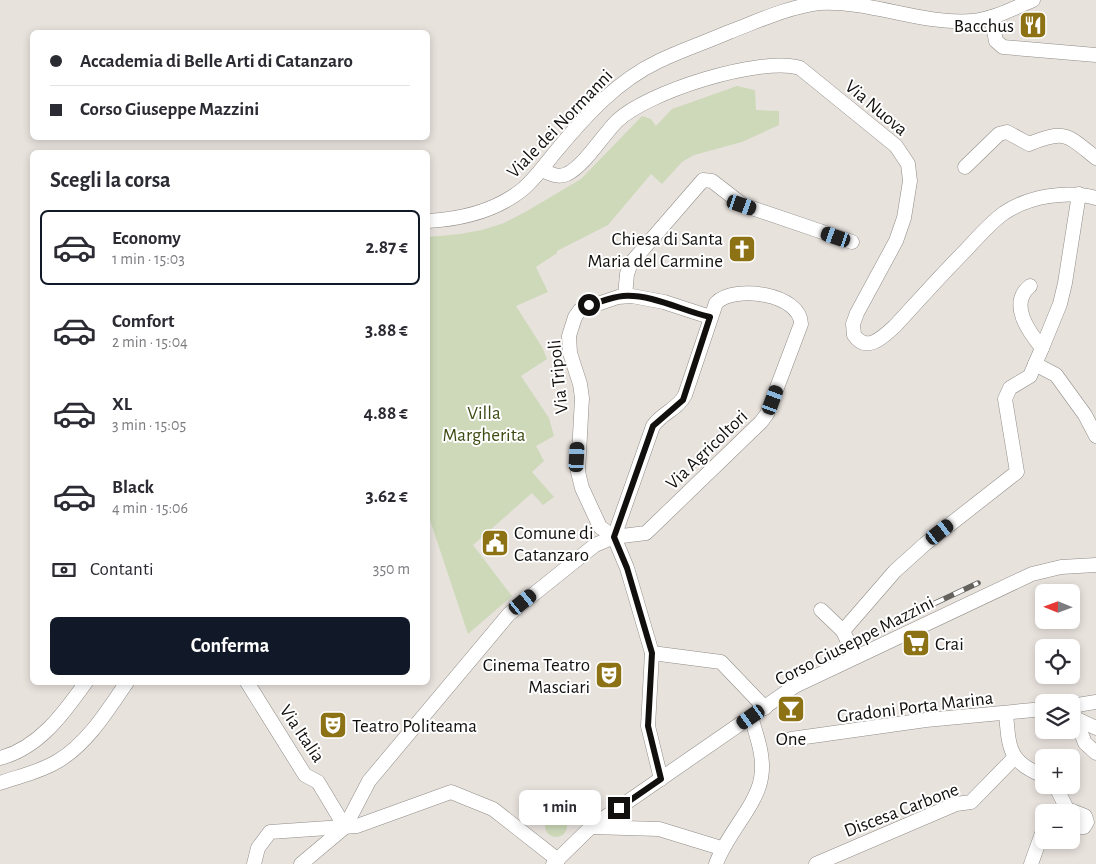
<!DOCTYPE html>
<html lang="it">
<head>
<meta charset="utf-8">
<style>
  :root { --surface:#fff; --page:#f7f7f7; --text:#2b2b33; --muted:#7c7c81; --line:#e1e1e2; --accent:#111827 }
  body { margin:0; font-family:"Alegreya Sans",sans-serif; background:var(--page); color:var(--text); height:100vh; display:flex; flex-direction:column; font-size:19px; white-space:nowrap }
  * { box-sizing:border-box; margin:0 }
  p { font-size:16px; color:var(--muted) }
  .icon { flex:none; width:28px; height:28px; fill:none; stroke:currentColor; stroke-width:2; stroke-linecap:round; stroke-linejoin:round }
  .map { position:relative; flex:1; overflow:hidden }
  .panel { position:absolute; left:30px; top:150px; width:400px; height:535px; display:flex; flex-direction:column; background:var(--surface); border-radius:8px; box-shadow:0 2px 8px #0003 }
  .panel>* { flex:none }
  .guide { position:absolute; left:30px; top:30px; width:400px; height:110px; border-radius:8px; box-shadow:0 2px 8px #0003; display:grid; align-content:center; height:110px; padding:0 20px; background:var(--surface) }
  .needle { width:32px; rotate:271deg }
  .controls { position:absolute; left:1035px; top:584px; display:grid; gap:10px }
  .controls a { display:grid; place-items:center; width:45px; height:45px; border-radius:8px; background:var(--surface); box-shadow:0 2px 8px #0003; font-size:25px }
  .end { position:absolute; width:22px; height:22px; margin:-11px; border:6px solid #12100e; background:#fff; box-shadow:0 0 0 2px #fff }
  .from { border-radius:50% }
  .bubble { position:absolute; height:35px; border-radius:8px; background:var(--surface); box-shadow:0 2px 8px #0003; font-size:16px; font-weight:700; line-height:35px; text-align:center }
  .car { position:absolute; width:15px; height:30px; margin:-15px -8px; border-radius:6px; box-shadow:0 0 4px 1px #0007; background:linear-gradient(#222 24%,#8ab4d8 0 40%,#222 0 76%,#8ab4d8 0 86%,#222 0) }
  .guide b { display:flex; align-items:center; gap:18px; height:48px; font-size:19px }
  .guide b+b { border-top:1px solid var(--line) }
  .guide i { width:12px; height:12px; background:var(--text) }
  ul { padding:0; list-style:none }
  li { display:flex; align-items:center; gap:15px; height:75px; margin:0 10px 8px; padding:0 10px; border:2px solid transparent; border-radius:8px }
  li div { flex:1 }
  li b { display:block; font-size:19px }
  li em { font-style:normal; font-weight:700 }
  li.current { border-color:var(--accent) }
  li>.icon { width:45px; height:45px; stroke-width:1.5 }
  h2 { padding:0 20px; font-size:22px; line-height:60px }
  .pay { display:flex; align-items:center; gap:12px; height:55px; padding:0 20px; font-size:19px }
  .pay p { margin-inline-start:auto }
  .primary-button { display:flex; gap:10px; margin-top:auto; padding:10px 20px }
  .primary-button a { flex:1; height:58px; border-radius:8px; background:var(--accent); color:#fff; font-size:20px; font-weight:700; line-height:58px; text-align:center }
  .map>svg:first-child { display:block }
  .green { fill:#cdd9b9 }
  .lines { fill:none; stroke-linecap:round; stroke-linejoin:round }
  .minor-casing { stroke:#908c87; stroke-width:15 }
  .minor { stroke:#fff; stroke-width:14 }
  .rail-casing { stroke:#65625e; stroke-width:5.5 }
  .rail { stroke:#fff; stroke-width:4; stroke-dasharray:11; stroke-linecap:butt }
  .route { stroke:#12100e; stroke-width:6 }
  .labels { text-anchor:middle; stroke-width:4; stroke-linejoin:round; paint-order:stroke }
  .poi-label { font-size:19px; fill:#12100e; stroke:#fff; text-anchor:end }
  .street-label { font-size:19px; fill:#12100e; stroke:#fff }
  .park-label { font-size:19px; fill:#3b4b11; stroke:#fff }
</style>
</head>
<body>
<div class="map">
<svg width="1096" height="864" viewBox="0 0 1096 864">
  <rect width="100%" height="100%" fill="#e8e2dd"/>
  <g class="green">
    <polygon points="737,86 755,90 756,110 779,111 779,125 742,142 694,155 682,162 662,184 651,174 608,225 557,251 557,253 536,267 548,292 516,306 542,347 547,359 521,376 549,418 554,436 536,446 544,461 532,472 554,497 543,505 532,493 473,545 512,596 468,634 428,514 428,237 460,234 482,230 504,223 527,211 581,179 642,116 651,119 656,126 672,109"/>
    <circle cx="556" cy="826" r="11"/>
  </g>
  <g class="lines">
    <g class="minor-casing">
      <g id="minor">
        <polyline points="991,17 996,41 1003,47 1096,55"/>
        <path d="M965 167 999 134 1007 132 1029 144C1066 129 1067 135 1096 158"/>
        <path d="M542 170C551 174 558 178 567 174 585 165 602 136 617 121 647 92 760 56 800 68L896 146 908 164 910 181 904 218 896 241 857 313 853 324 854 335C867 354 884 336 896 325 919 300 942 274 966 250 978 237 990 223 1004 213 1029 196 1068 190 1096 198"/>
        <path d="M428 221C462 219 496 211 523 189 536 178 546 163 557 150 587 114 617 81 659 61 682 50 706 42 729 32 758 21 788 7 819 3 871 0 921 25 973 21 994 19 1014 8 1033 0"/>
        <polyline points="625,296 627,274 631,263 703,180 712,181 743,205 852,242"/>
        <polyline points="1042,348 1060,304 1065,283 1079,194"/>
        <polyline points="1035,364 1056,375 1085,415 1096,436"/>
        <polyline points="821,610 843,631"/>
        <polyline points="652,653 721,662 765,708"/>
        <path d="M855 657 843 631 895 571 925 544 1017 472 1005 399 1010 388 1030 376 1042 348C1029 332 1008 304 1030 286"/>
        <polyline points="247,682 305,775 318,782 345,827"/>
        <polyline points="1071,706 1096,702"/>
        <polyline points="1073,706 1075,718 1096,728"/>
        <path d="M1006 713C1009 748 1008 762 1044 776"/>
        <polyline points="1075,718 1085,743 1096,753"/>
        <polyline points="791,739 926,720 1044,709"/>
        <path d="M0 758C39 748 64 713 86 682"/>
        <polyline points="661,779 648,726 652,653 627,568 614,537 600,527 582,488 578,472 582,398 580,384 570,353 569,336 575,317 580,310 618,297 632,296 664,302 710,317"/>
        <path d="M0 783C20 776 40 772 58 761 87 744 108 710 127 682"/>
        <polyline points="1055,785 1067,809 1085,816 1087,822 1084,827 1071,828"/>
        <polyline points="591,827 659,829 721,848"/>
        <polyline points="254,864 258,848 270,832 357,826 451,792 493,809 558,860"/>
        <path d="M301 864 345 827 369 781 509 614 595 545 614 537 646 533 761 422 767 414 801 324C801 294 735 284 716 303L685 395C678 409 662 413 653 426L614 537"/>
        <polyline points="553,864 591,827 795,686 1032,574 1061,567 1096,565"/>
        <path d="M716 864C726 835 757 805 761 778 765 758 757 737 751 717"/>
        <polyline points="816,864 956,804 971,802 1014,758"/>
        <polyline points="1031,864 1044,828"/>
      </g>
    </g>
    <use href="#minor" class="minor"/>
    <g class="rail-casing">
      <polyline id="rail" points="914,613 978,583"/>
    </g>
    <use href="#rail" class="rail"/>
  </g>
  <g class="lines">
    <path class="route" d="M589 305C600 302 612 297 623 296 653 294 682 311 710 317L683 400 653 426 614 537 627 568 652 653 648 726 661 779 619 808"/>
  </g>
  <defs>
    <g id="restaurant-square" transform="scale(1.4375)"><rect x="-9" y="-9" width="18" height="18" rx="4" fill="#8d7215" stroke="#fff"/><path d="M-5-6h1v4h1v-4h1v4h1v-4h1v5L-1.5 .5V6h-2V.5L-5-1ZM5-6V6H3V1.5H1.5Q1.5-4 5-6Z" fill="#fff"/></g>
    <g id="church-square" transform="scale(1.4375)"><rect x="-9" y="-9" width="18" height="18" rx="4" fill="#8d7215" stroke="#fff"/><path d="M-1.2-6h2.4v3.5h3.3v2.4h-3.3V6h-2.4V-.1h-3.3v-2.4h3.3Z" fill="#fff"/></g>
    <g id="civic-square" transform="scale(1.4375)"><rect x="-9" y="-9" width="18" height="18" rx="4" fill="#8d7215" stroke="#fff"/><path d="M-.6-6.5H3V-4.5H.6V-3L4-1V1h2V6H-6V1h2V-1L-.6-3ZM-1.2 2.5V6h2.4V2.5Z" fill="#fff"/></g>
    <g id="supermarket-square" transform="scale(1.4375)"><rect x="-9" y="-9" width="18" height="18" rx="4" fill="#8d7215" stroke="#fff"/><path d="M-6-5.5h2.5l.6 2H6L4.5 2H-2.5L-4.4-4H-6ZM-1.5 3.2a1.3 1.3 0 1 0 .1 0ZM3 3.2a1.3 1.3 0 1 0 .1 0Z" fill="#fff"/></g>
    <g id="theatre-square" transform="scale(1.4375)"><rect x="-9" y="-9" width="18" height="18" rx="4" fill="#8d7215" stroke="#fff"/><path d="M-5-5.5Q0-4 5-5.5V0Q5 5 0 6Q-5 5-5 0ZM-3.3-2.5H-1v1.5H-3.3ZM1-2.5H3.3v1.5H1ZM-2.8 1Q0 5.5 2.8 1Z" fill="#fff"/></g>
    <g id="bar-square" transform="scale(1.4375)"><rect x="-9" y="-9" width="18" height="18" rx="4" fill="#8d7215" stroke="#fff"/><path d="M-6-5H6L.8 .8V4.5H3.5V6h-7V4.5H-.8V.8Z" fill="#fff"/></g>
  </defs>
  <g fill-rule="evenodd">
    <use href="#restaurant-square" x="1033" y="25"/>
    <use href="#church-square" x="742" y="249"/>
    <use href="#civic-square" x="495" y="543"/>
    <use href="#supermarket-square" x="916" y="643"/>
    <use href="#theatre-square" x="609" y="675"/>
    <use href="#bar-square" x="791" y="709"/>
    <use href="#theatre-square" x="333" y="725"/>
  </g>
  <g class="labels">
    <g class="poi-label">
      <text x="1014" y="32">Bacchus</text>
      <text x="723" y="245">Chiesa di Santa<tspan x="723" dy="22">Maria del Carmine</tspan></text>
      <text x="514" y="539" text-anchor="start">Comune di<tspan x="514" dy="22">Catanzaro</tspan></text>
      <text x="935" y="650" text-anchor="start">Crai</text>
      <text x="590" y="671">Cinema Teatro<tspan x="590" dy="22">Masciari</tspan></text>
      <text x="352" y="732" text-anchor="start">Teatro Politeama</text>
      <text x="791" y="745" text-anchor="middle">One</text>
    </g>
    <g class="street-label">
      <text transform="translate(877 107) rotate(40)" y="7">Via Nuova</text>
      <text transform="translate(559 123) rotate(-46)" y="7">Viale dei Normanni</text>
      <text transform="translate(557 377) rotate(-96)" y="7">Via Tripoli</text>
      <text transform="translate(706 449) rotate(-44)" y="7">Via Agricoltori</text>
      <text transform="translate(854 640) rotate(-27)" y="7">Corso Giuseppe Mazzini</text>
      <text transform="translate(915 706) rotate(-7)" y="7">Gradoni Porta Marina</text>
      <text transform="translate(303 733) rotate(56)" y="7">Via Italia</text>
      <text transform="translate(901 809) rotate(-21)" y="7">Discesa Carbone</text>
    </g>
    <g class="park-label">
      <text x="484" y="419">Villa<tspan x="484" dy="22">Margherita</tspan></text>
    </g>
  </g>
</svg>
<div class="controls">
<a><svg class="needle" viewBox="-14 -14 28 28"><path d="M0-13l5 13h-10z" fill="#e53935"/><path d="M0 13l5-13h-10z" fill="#7c7c81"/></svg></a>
<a><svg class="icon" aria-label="locate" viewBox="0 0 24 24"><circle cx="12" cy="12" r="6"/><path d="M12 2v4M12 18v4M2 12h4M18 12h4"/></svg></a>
<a><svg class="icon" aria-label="layers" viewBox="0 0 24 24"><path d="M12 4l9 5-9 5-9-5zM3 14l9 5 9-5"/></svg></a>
<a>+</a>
<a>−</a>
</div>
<i class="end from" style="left:589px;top:305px"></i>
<i class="end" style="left:619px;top:808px"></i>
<div class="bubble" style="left:519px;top:790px;width:82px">1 min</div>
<i class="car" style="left:742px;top:205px;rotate:109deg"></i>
<i class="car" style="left:836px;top:237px;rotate:289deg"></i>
<i class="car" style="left:773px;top:400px;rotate:20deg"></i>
<i class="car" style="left:577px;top:457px;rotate:3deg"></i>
<i class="car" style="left:940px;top:532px;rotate:52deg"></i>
<i class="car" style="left:523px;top:602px;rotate:51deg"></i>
<i class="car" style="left:751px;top:717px;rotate:235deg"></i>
<div class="guide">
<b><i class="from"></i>Accademia di Belle Arti di Catanzaro</b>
<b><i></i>Corso Giuseppe Mazzini</b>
</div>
<section class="panel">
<h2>Scegli la corsa</h2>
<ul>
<li class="current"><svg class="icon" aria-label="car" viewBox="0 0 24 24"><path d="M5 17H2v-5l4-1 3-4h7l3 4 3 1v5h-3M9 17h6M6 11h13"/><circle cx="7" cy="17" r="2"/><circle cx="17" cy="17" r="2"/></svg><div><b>Economy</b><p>1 min · 15:03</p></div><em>2.87 €</em></li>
<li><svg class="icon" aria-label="car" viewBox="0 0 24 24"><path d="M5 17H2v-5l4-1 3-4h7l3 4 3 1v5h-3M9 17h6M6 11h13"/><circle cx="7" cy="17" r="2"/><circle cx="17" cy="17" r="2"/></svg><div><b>Comfort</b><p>2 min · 15:04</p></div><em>3.88 €</em></li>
<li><svg class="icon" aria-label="car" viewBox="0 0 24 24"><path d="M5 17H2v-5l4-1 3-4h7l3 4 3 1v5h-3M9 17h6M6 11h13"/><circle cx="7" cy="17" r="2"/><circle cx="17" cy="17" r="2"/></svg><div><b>XL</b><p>3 min · 15:05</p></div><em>4.88 €</em></li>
<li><svg class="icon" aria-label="car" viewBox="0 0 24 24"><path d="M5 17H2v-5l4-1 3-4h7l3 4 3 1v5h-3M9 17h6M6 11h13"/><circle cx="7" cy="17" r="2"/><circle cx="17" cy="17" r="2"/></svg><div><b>Black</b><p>4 min · 15:06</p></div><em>3.62 €</em></li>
</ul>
<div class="pay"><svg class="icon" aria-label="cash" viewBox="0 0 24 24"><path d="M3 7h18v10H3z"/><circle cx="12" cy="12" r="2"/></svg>Contanti<p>350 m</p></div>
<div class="primary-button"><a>Conferma</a></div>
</section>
</div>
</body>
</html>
